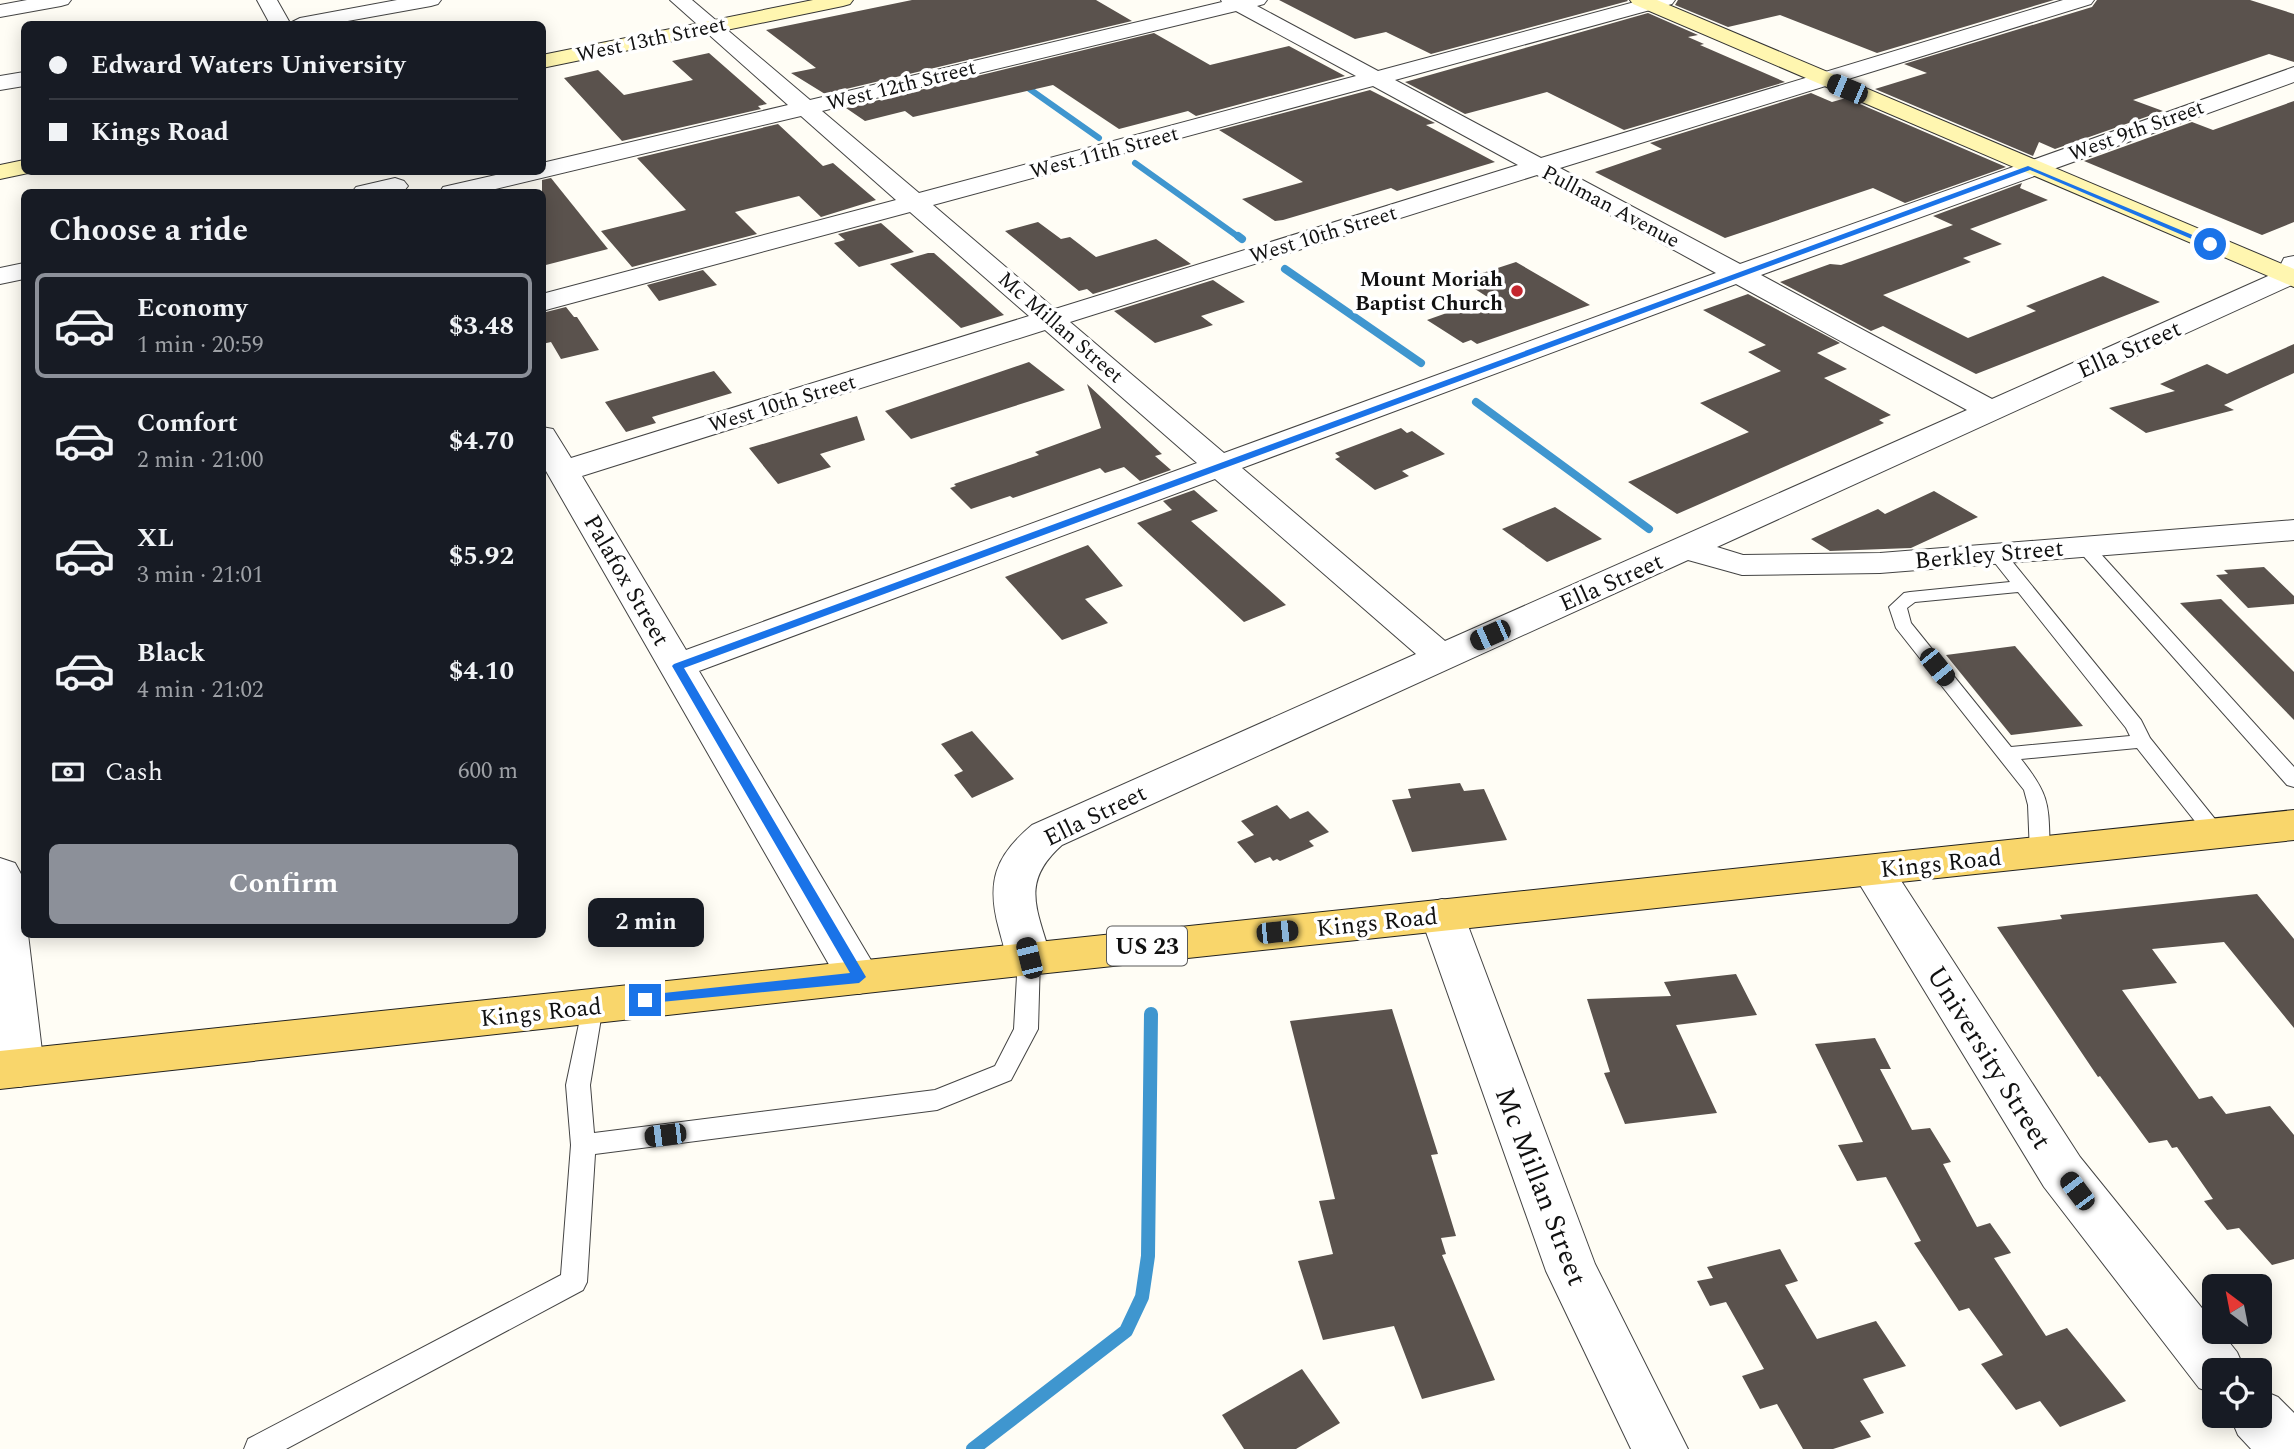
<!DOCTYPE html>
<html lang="en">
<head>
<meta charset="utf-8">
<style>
  :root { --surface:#171b24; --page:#20242c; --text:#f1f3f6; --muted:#9ea1a6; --line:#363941; --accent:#8c9099 }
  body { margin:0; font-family:Spectral,serif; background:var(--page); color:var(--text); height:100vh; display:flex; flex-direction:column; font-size:26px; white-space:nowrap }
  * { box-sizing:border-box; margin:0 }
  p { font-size:23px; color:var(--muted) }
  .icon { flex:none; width:38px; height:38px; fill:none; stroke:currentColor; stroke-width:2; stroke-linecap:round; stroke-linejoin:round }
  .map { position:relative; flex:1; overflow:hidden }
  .side { position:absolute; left:21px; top:189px; width:525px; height:749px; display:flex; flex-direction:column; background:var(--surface); border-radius:10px; box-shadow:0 4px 18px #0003 }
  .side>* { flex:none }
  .hud { position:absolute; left:21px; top:21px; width:525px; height:154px; border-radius:10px; box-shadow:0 4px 18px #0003; display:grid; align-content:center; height:154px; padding:0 28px; background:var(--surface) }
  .needle { width:46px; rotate:328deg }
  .controls { position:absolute; left:2202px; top:1274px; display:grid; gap:14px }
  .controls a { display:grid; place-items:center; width:70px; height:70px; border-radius:10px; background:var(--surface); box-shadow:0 4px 18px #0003; font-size:35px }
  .end { position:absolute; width:32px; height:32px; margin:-16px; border:9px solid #1a73e8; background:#fff; box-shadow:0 0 0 4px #fff }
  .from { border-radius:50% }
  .bubble { position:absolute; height:49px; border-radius:10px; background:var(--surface); box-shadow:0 4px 18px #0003; font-size:23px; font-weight:700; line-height:49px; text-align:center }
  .car { position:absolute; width:21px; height:42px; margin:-21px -10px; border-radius:9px; box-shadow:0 0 5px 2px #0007; background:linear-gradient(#222 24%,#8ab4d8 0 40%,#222 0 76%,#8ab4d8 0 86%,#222 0) }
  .hud b { display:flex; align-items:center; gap:24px; height:66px; font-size:26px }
  .hud b+b { border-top:2px solid var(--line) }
  .hud i { width:18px; height:18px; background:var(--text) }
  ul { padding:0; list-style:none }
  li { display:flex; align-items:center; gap:21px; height:105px; margin:0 14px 10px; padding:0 14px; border:4px solid transparent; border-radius:10px }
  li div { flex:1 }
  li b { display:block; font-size:26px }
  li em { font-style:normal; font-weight:700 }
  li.current { border-color:var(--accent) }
  li>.icon { width:63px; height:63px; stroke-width:1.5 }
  h2 { padding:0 28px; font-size:32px; line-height:84px }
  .pay { display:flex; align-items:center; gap:18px; height:77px; padding:0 28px; font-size:26px }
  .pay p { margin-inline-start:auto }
  .action { display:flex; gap:14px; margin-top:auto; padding:14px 28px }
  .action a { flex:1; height:80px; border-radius:10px; background:var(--accent); color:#fff; font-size:28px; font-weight:700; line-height:80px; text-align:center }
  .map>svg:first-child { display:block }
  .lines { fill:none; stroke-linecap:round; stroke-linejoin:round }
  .stream-far2 { stroke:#3f96cf; stroke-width:6 }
  .stream-far1 { stroke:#3f96cf; stroke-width:8 }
  .stream { stroke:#3f96cf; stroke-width:14 }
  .building { fill:#5a524d }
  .lane-casing { stroke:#444; stroke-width:2 }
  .street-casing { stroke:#444; stroke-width:2 }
  .secondary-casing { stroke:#333; stroke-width:2 }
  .primary-casing { stroke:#222; stroke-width:2 }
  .lane { fill:#fff; fill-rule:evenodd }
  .street { fill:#fff; fill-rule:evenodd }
  .secondary { fill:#fff6b0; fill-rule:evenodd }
  .primary { fill:#f9d66b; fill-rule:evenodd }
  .route { fill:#1a73e8 }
  .poi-dot { fill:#c4262e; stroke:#fff; stroke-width:2.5 }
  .labels { text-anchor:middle; stroke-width:7; stroke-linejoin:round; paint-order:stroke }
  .far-street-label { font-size:21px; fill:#111; stroke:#fff }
  .far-poi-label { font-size:21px; font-weight:bold; fill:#111; stroke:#fff; text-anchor:end }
  .shield { fill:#fff; stroke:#585858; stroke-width:2 }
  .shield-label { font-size:23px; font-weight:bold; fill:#111 }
  .street-label { font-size:24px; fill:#111; stroke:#fff }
  .near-street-label { font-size:28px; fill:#111; stroke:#fff }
</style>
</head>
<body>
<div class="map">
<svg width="2294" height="1449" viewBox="0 0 2294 1449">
  <rect width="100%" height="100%" fill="#fffdf5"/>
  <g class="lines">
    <g class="stream-far2">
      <polyline points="1021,83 1099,138"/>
      <polyline points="1135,163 1240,238"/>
    </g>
    <g class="stream-far1">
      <polyline points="1238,236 1242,239"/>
      <polyline points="1285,269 1421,363"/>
      <polyline points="1476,402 1649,529"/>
    </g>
    <polyline class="stream" points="973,1449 1126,1331 1142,1297 1148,1256 1151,1014"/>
  </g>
  <g class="building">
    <polygon points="912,0 1096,0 1132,21 825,94 791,73 816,68 766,30"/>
    <polygon points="1279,0 1627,0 1628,1 1431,54 1386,32 1355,39"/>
    <polygon points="1678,0 2054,0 1877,53 1780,15 1728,27 1675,5"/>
    <polygon points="2097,0 2250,0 2294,14 2294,62 2269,54 2133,100 2163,111 2055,149 2039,142 2033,156 1875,89 1927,73 1904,64 2092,7"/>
    <polygon points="1648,13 1698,35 1688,37 1704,44 1700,45 1785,82 1624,130 1547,92 1465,114 1405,82"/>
    <polygon points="1154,33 1210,65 1289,46 1345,76 1196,116 1188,111 1119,129 1053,85 913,117 905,111 865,121 846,108"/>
    <polygon points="709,53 767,104 758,106 761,109 622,141 564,78 598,70 624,95 693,80 672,61"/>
    <polygon points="1370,90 1435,123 1426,125 1495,162 1397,191 1391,188 1283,220 1275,221 1242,199 1303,182 1219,130"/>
    <polygon points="1811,93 1832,102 1846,98 2006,167 1905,203 1873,188 1725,238 1595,172 1662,149 1650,143"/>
    <polygon points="2294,101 2294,222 2262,235 2084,161 2192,122 2213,130"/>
    <polygon points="778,124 823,166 833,163 876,200 821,217 799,196 735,212 757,234 632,267 601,231 686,210 637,158"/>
    <polygon points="551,178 608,249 542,266 542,180"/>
    <polygon points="2022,183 2020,188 2048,200 1970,229 2002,244 1963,258 1971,262 1883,295 1968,338 2036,311 2026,306 2103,276 2160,302 1976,374 1883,326 1871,331 1780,282 1830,264 1841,265 1953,225 1933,216"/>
    <polygon points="1038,222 1061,239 1070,237 1096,257 1156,239 1191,264 1093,294 1087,289 1079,291 1005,231"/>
    <polygon points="881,223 914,252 859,267 834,243 845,240 838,234"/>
    <polygon points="928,253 934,253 1004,315 961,328 890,264"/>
    <polygon points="1516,262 1590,305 1477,344 1471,340 1463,343 1427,320 1489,298 1461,280"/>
    <polygon points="703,270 717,285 659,301 647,285"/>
    <polygon points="1213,280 1245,302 1201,316 1213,325 1155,343 1114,311"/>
    <polygon points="1748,294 1840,343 1817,353 1847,369 1824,378 1891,415 1879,420 1884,423 1677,514 1628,482 1749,432 1700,403 1781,371 1748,352 1766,345 1703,310"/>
    <polygon points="566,307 574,317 577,317 599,350 561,359 551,342 542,344 542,313"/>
    <polygon points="2294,344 2294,373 2224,405 2234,410 2146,433 2109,408 2175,391 2160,384 2207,364 2227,374"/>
    <polygon points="1029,362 1065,390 911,439 885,411"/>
    <polygon points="714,371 732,393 652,417 656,423 626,432 605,402"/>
    <polygon points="1087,384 1162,454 1155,456 1171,470 1140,481 1124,467 1105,473 1100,468 1013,498 1010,496 971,509 950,488 956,486 954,484 1039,455 1035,452 1101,428"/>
    <polygon points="857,416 865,440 820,454 831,467 778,484 749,448"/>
    <polygon points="1401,428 1407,433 1412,431 1445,454 1402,471 1409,476 1375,490 1335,459 1340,457 1335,453"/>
    <polygon points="1194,490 1218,511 1191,521 1286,605 1244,622 1137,523 1172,510 1163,501"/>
    <polygon points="1934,491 1978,517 1911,548 1830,551 1811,539 1878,509 1885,514"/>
    <polygon points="1555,507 1602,539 1547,562 1502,529"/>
    <polygon points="1088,545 1123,586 1085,599 1108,623 1062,640 1005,577"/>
    <polygon points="2264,567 2294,596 2294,604 2248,608 2216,575 2228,574 2224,570"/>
    <polygon points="2221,599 2294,672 2294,720 2180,603"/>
    <polygon points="2015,646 2083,726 2011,735 1946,655"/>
    <polygon points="972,731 1014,779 972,798 954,775 963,771 941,744"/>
    <polygon points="1460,783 1464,791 1484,789 1507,840 1412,852 1392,800 1411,798 1408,789"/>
    <polygon points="1277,805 1290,819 1308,811 1329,832 1309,841 1314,846 1280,861 1277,859 1273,861 1270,857 1255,863 1237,842 1254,835 1241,821"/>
    <polygon points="2257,894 2294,939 2294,1028 2224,942 2152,949 2177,983 2122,990 2199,1099 2212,1096 2226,1114 2270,1106 2294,1135 2294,1259 2272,1265 2239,1228 2227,1230 2204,1201 2213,1199 2177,1147 2172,1148 2167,1140 2149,1143 2100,1076 2098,1077 1997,927 2062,919 2060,915"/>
    <polygon points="1736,974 1757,1015 1676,1025 1717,1113 1625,1124 1604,1073 1610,1072 1587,999 1671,996 1664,982"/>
    <polygon points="1392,1009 1438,1154 1431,1155 1456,1236 1441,1238 1446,1254 1442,1255 1495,1380 1422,1399 1394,1326 1323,1340 1298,1261 1333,1254 1319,1201 1335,1199 1290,1021"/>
    <polygon points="1875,1038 1891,1069 1880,1069 1912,1130 1930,1128 1951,1162 1943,1164 1977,1227 1990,1223 2011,1253 1994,1258 2046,1336 2067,1328 2126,1401 2060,1427 2040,1401 2016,1410 1981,1364 2003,1355 1969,1308 1959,1311 1914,1243 1921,1241 1886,1177 1857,1181 1838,1145 1863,1142 1815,1044"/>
    <polygon points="1780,1249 1798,1281 1785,1285 1817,1339 1876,1321 1906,1366 1863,1379 1884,1413 1860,1421 1871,1437 1833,1449 1803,1449 1777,1404 1760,1409 1742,1376 1764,1369 1726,1302 1710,1306 1697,1281 1713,1278 1707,1267"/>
    <polygon points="1302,1369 1340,1423 1296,1449 1244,1449 1222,1415"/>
  </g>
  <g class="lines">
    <g class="lane-casing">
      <g id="lane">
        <polygon points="2084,541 2090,542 2294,767 2294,787 2287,785 2078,550 2075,546 2078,542"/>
        <path d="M1996 548 2002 549 2141 720 2150 738 2223 829 2226 834 2223 839 2216 841 2209 839 2137 748 2021 759C2052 798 2048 806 2050 853L2047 858 2040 861 2033 858 2030 853 2028 805 2024 790 1896 628 1889 607 1904 593 1910 592 2010 582 1987 553ZM2018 592 2126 728 2130 736 2011 747 1911 623 1907 608 1915 602Z"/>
        <polygon points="1029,949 1037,952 1040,958 1038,1029 1011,1080 937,1110 595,1154 587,1282 583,1290 286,1449 244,1449 248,1439 561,1275 571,1145 566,1085 584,1000 592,997 600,1000 603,1006 590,1085 594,1133 935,1090 995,1066 1014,1029 1018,958 1021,952"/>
      </g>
    </g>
    <g class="street-casing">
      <g id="street">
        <polygon points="27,0 71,0 68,4 61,6 0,17 0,5"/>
        <polygon points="257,0 277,0 290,23 300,18 397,0 441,0 438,4 431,6 331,24 270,24"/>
        <path d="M670 0H692L810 100 1222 2 1221 0H1267L1264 4 1257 6 1378 71 1642 0H1675L1672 4 1395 80 1541 158 2063 0H2094L2091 4 1560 168 1740 264 2294 67V82L1761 275 1992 399 2277 272 2284 258 2294 256V284L1717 547 1743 555 1880 553 2294 520V540L1880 573 1742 575 1688 560 1062 845C1019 883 1038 910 1051 958L1045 970 1029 975 1013 970C1006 957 1003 944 999 929 986 882 995 856 1032 825L1416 654 1215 479 699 671 881 977 875 989 859 994 843 989 542 464V427L553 429 571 458 1029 316 910 212 542 311V294L896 200 801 116 483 192H440L443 187 509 172H542V163L788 105ZM1236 11 1356 76 919 193 822 111ZM1373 86 1518 165 1055 309 933 205ZM1537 175 1716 273 1224 453 1070 322ZM1736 284 1967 410 1445 641 1242 468ZM1045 330 1197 463 686 650 582 476Z"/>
        <polygon points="24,72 24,86 0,90 0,76"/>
        <polygon points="395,178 404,181 408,186 404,191 352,192 356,187"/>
        <polygon points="24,263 24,279 0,284 0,268"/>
        <polygon points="1872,855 1887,859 2080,1157 2214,1323 2214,1332 2221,1332 2237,1352 2245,1370 2214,1370 2214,1394 2199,1388 2044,1187 1851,870 1857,859"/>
        <polygon points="0,858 15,863 21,874 24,934 28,934 44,1068 37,1082 20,1087 3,1082 0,1075"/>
        <polygon points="1442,899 1457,903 1464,915 1595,1264 1688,1449 1631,1449 1546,1271 1420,915 1427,903"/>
        <polygon points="2259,1389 2278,1397 2294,1413 2294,1449 2251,1449 2238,1435 2230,1416 2259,1416"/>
      </g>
    </g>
    <g class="secondary-casing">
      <g id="secondary">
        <polygon points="813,0 853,0 850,4 843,6 542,68 542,55"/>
        <polygon points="1630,0 1657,0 2294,269 2294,287 1633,4"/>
        <polygon points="24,160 24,172 33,172 0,179 0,165"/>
      </g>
    </g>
    <g class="primary-casing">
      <polygon id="primary" points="2294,810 2294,840 1029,975 0,1089 0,1051"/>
    </g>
    <use href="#lane" class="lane"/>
    <use href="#street" class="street"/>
    <use href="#secondary" class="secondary"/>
    <use href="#primary" class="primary"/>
  </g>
  <polygon class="route" points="2028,166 2214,244 2208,246 2030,170 684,668 866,977 859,983 640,1004 638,1000 645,995 850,973 672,666 674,664"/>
  <circle class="poi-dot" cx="1517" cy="291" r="7"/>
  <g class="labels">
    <g class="far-street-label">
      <text transform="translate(651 39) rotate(-12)" y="7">West 13th Street</text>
      <text transform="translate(901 85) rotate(-14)" y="7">West 12th Street</text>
      <text transform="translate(2136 130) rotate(-20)" y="7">West 9th Street</text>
      <text transform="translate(1104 152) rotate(-15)" y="7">West 11th Street</text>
      <text transform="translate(1611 206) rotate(28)" y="7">Pullman Avenue</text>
      <text transform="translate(1323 234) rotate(-17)" y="7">West 10th Street</text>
      <text transform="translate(1061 327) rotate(41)" y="7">Mc Millan Street</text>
      <text transform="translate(782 403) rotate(-17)" y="7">West 10th Street</text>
    </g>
    <g class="far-poi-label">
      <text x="1503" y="286">Mount Moriah<tspan x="1503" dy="24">Baptist Church</tspan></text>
    </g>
    <rect class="shield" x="1107" y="926.5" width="80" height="39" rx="5"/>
    <g class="shield-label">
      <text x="1147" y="954">US 23</text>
    </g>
    <g class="street-label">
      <text transform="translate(2129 349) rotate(-24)" y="8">Ella Street</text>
      <text transform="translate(1989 554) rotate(-5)" y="8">Berkley Street</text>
      <text transform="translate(627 580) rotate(60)" y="8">Palafox Street</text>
      <text transform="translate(1611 582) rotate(-24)" y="8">Ella Street</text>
      <text transform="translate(1095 815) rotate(-26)" y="8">Ella Street</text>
      <text transform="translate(1941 863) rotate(-6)" y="8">Kings Road</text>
      <text transform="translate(1377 922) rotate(-6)" y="8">Kings Road</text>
      <text transform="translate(541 1012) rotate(-6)" y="8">Kings Road</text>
    </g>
    <g class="near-street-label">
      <text transform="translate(1990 1057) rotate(58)" y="10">University Street</text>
      <text transform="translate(1542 1186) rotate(69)" y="10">Mc Millan Street</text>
    </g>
  </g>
</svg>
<div class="controls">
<a><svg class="needle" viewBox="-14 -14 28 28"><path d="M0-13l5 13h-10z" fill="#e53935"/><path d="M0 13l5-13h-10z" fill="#9ea1a6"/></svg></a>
<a><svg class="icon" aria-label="locate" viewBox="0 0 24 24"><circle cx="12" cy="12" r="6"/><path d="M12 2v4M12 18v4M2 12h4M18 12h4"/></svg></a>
</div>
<i class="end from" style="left:2210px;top:244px"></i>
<i class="end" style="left:645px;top:1000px"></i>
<div class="bubble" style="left:588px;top:898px;width:116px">2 min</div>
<i class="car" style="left:1847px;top:89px;rotate:293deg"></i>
<i class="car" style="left:1490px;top:635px;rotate:246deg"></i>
<i class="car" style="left:1937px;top:667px;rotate:141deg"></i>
<i class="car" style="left:1277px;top:932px;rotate:84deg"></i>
<i class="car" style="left:1029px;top:958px;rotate:346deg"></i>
<i class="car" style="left:665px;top:1135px;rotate:263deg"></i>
<i class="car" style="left:2077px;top:1191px;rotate:323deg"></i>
<div class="hud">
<b><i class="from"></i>Edward Waters University</b>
<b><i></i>Kings Road</b>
</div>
<section class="side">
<h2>Choose a ride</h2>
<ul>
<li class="current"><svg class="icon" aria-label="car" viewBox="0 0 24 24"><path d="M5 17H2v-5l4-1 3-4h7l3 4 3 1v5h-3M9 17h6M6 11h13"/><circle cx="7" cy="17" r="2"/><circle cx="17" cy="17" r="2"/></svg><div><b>Economy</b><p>1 min · 20:59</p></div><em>$3.48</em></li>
<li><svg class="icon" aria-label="car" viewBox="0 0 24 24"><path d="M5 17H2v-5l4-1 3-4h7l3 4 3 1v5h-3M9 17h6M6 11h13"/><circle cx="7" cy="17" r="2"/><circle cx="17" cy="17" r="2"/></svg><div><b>Comfort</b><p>2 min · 21:00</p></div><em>$4.70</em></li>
<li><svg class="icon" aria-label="car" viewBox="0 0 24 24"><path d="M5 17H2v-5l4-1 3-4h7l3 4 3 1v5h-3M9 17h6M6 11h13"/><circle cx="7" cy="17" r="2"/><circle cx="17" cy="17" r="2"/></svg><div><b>XL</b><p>3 min · 21:01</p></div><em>$5.92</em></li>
<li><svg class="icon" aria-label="car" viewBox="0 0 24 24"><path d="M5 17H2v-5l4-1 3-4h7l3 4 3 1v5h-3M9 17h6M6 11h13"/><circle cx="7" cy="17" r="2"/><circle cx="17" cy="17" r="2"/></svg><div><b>Black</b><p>4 min · 21:02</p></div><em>$4.10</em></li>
</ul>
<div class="pay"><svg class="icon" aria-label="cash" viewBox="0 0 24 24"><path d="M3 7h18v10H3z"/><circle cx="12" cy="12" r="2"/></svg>Cash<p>600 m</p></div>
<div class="action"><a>Confirm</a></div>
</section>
</div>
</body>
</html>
